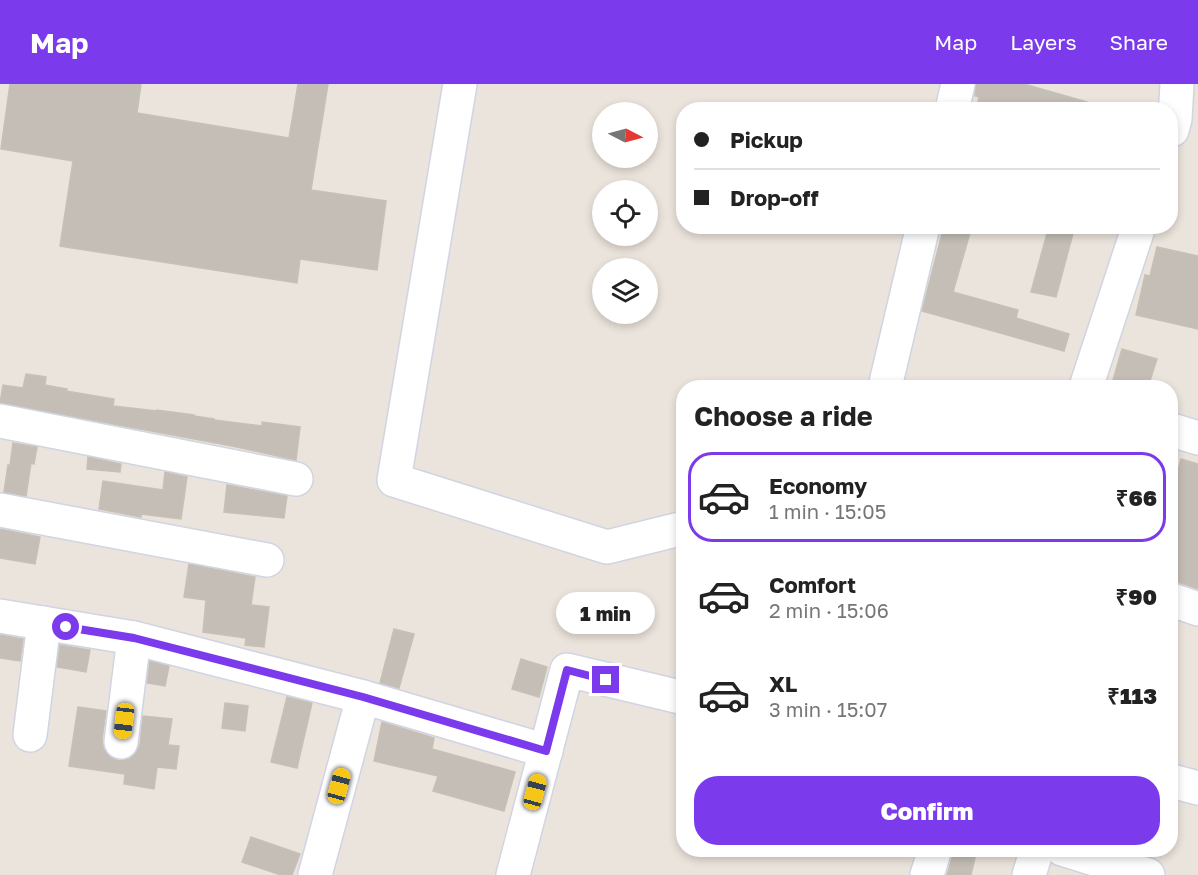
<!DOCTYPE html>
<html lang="en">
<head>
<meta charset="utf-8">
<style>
  :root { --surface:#fff; --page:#f6f6f6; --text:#222; --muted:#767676; --line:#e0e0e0; --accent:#7c3aed }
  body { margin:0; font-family:"Golos Text",sans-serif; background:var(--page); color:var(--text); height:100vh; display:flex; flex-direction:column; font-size:22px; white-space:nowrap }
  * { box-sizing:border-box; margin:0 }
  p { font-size:20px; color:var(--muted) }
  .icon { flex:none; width:33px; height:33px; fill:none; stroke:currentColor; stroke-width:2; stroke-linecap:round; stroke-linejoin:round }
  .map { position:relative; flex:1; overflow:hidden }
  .drawer { position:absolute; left:676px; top:296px; width:502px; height:477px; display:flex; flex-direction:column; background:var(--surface); border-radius:24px; box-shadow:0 3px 9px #0003 }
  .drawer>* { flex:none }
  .guide { position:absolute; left:676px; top:18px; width:502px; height:132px; border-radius:24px; box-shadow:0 3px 9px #0003; display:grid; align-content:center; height:132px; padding:0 18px; background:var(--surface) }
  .needle { width:39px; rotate:96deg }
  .controls { position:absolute; left:592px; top:18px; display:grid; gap:12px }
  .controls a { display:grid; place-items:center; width:66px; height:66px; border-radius:50%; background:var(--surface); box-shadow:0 3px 9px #0003; font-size:30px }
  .end { position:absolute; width:27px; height:27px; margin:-14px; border:8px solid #7c3aed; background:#fff; box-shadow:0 0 0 3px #fff }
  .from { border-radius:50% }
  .bubble { position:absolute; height:42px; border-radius:21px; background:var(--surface); box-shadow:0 3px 9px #0003; font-size:20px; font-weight:800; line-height:42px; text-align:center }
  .car { position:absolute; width:18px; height:36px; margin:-18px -9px; border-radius:8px; box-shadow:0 0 4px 2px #0007; background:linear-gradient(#f5c518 24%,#345 0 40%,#f5c518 0 76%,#345 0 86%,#f5c518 0) }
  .guide b { display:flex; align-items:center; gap:21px; height:57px; font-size:22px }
  .guide b+b { border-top:2px solid var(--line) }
  .guide i { width:15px; height:15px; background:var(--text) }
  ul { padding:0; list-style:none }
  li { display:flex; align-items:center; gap:18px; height:90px; margin:0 12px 9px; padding:0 6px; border:3px solid transparent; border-radius:24px }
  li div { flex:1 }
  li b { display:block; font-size:22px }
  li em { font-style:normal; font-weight:800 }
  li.selected { border-color:var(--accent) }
  li>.icon { width:54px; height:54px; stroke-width:1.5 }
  h2 { padding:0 18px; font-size:27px; line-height:72px }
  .button { display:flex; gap:12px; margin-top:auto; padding:12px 18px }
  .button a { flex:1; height:69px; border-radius:24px; background:var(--accent); color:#fff; font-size:24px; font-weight:800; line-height:69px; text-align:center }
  header { display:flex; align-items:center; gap:36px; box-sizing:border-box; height:84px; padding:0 30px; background:var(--accent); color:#fff }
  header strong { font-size:28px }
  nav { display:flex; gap:33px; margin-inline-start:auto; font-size:21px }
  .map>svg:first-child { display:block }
  .building { fill:#c4beb7; stroke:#c6c0b5; stroke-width:1.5 }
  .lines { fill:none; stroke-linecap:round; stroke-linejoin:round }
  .minor-casing { stroke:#d1d4e2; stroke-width:36 }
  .minor { stroke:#fff; stroke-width:33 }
  .route { stroke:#7c3aed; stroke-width:8 }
</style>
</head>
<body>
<header>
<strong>Map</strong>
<nav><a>Map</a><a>Layers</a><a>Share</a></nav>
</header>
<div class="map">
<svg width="1198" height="791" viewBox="0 0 1198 791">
  <rect width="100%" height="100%" fill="#ebe4dc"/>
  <g class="building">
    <polygon points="10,0 141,0 137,29 289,54 298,0 328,0 311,106 386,117 377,186 300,175 297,199 60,162 73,77 1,65"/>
    <polygon points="976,0 1024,0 1094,20 1093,26 1022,26 1006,21 1005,26 976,26 979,13 975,12"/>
    <polygon points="944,142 972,142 953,208 1018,226 1016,234 1069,250 1064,267 922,227"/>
    <polygon points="1049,142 1075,142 1056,213 1031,208"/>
    <polygon points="1157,163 1198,172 1198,245 1136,231 1145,191 1150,192"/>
    <polygon points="1122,265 1157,275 1148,303 1111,303"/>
    <polygon points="26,290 46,293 45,301 67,305 66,307 114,315 113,322 157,327 157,326 194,331 194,332 214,335 214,336 262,342 262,338 300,343 296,376 232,362 0,319 3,301 23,304"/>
    <polygon points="13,359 37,363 34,380 31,379 26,412 4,408 8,381 10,381"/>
    <polygon points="88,373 121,380 120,388 87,385"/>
    <polygon points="1181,375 1198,380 1198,505 1178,498 1172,498 1172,410"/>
    <polygon points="165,388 187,393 181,435 141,430 141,433 99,425 103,397 163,406"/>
    <polygon points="227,401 287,412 284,434 224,428"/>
    <polygon points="0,445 40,453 35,480 0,474"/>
    <polygon points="189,480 255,493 251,521 269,523 264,563 245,561 246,554 203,548 206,516 184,513"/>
    <polygon points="394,545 414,550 399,604 380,599"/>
    <polygon points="0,551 23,555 20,577 0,574"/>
    <polygon points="60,561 90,566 86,588 57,583"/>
    <polygon points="521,575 547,583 539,613 512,605"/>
    <polygon points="150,577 169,582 165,602 147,599"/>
    <polygon points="287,613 312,619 297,684 271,678"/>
    <polygon points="225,619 248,622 245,647 222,644"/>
    <polygon points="78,623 106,627 102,656 104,665 110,673 119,677 129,675 136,669 140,660 143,632 172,635 168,661 179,662 176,685 157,683 154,705 124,700 125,690 69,682"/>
    <polygon points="382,638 434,654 432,665 515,688 504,727 433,707 438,692 374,677"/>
    <polygon points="251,753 300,770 292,791 281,791 242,778"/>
    <polygon points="953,765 977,765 971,791 947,791 953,771"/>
  </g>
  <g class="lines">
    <g class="minor-casing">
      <g id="minor">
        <polyline points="460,0 394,396 607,463 684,444"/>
        <polyline points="952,26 958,0"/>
        <polyline points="1172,46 1175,35 1177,0"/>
        <polyline points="885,303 923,142"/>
        <polyline points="1086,303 1139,142"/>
        <polyline points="0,337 296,395"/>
        <polyline points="1172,346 1198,354"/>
        <polyline points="0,426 267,476"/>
        <polyline points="1172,516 1198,525"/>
        <polyline points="0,532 134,554 363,613 546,667"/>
        <polyline points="30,651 44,539"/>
        <polyline points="121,658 134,554"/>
        <polyline points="1172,697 1198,704"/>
        <polyline points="1062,765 1133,787 1148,791"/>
        <polyline points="315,791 363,613"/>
        <polyline points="513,791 567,586 684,614"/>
        <polyline points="927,791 935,765"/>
        <polyline points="1029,791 1037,765"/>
      </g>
    </g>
    <use href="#minor" class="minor"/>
  </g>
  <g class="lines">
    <polyline class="route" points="66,543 134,554 363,613 546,667 567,586 606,596"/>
  </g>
</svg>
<div class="controls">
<a><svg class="needle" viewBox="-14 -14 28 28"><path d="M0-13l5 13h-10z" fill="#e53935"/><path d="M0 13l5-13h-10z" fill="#767676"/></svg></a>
<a><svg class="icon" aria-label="locate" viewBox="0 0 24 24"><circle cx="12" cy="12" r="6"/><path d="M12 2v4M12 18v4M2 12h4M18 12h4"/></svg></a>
<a><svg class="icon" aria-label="layers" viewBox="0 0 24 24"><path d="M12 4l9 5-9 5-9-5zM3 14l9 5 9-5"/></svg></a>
</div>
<i class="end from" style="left:66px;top:543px"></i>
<i class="end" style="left:606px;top:596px"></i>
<div class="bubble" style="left:556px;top:508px;width:99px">1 min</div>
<i class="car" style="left:124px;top:637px;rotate:187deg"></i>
<i class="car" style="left:339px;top:702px;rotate:15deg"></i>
<i class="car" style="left:535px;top:708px;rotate:15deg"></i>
<div class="guide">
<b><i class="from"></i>Pickup</b>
<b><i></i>Drop-off</b>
</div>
<section class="drawer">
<h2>Choose a ride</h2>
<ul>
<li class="selected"><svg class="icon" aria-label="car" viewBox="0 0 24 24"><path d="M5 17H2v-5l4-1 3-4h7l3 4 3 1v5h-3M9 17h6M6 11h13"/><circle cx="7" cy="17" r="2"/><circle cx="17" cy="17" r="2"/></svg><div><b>Economy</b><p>1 min · 15:05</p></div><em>₹66</em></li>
<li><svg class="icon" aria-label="car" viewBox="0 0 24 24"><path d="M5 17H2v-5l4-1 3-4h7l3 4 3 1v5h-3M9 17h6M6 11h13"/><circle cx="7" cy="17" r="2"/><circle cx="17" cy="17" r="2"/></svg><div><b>Comfort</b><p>2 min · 15:06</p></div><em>₹90</em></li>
<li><svg class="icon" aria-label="car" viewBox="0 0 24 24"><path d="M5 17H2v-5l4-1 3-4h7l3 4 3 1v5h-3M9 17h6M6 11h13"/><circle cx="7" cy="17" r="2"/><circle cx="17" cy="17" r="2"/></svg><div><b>XL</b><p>3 min · 15:07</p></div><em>₹113</em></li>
</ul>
<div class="button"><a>Confirm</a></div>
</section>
</div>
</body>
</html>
